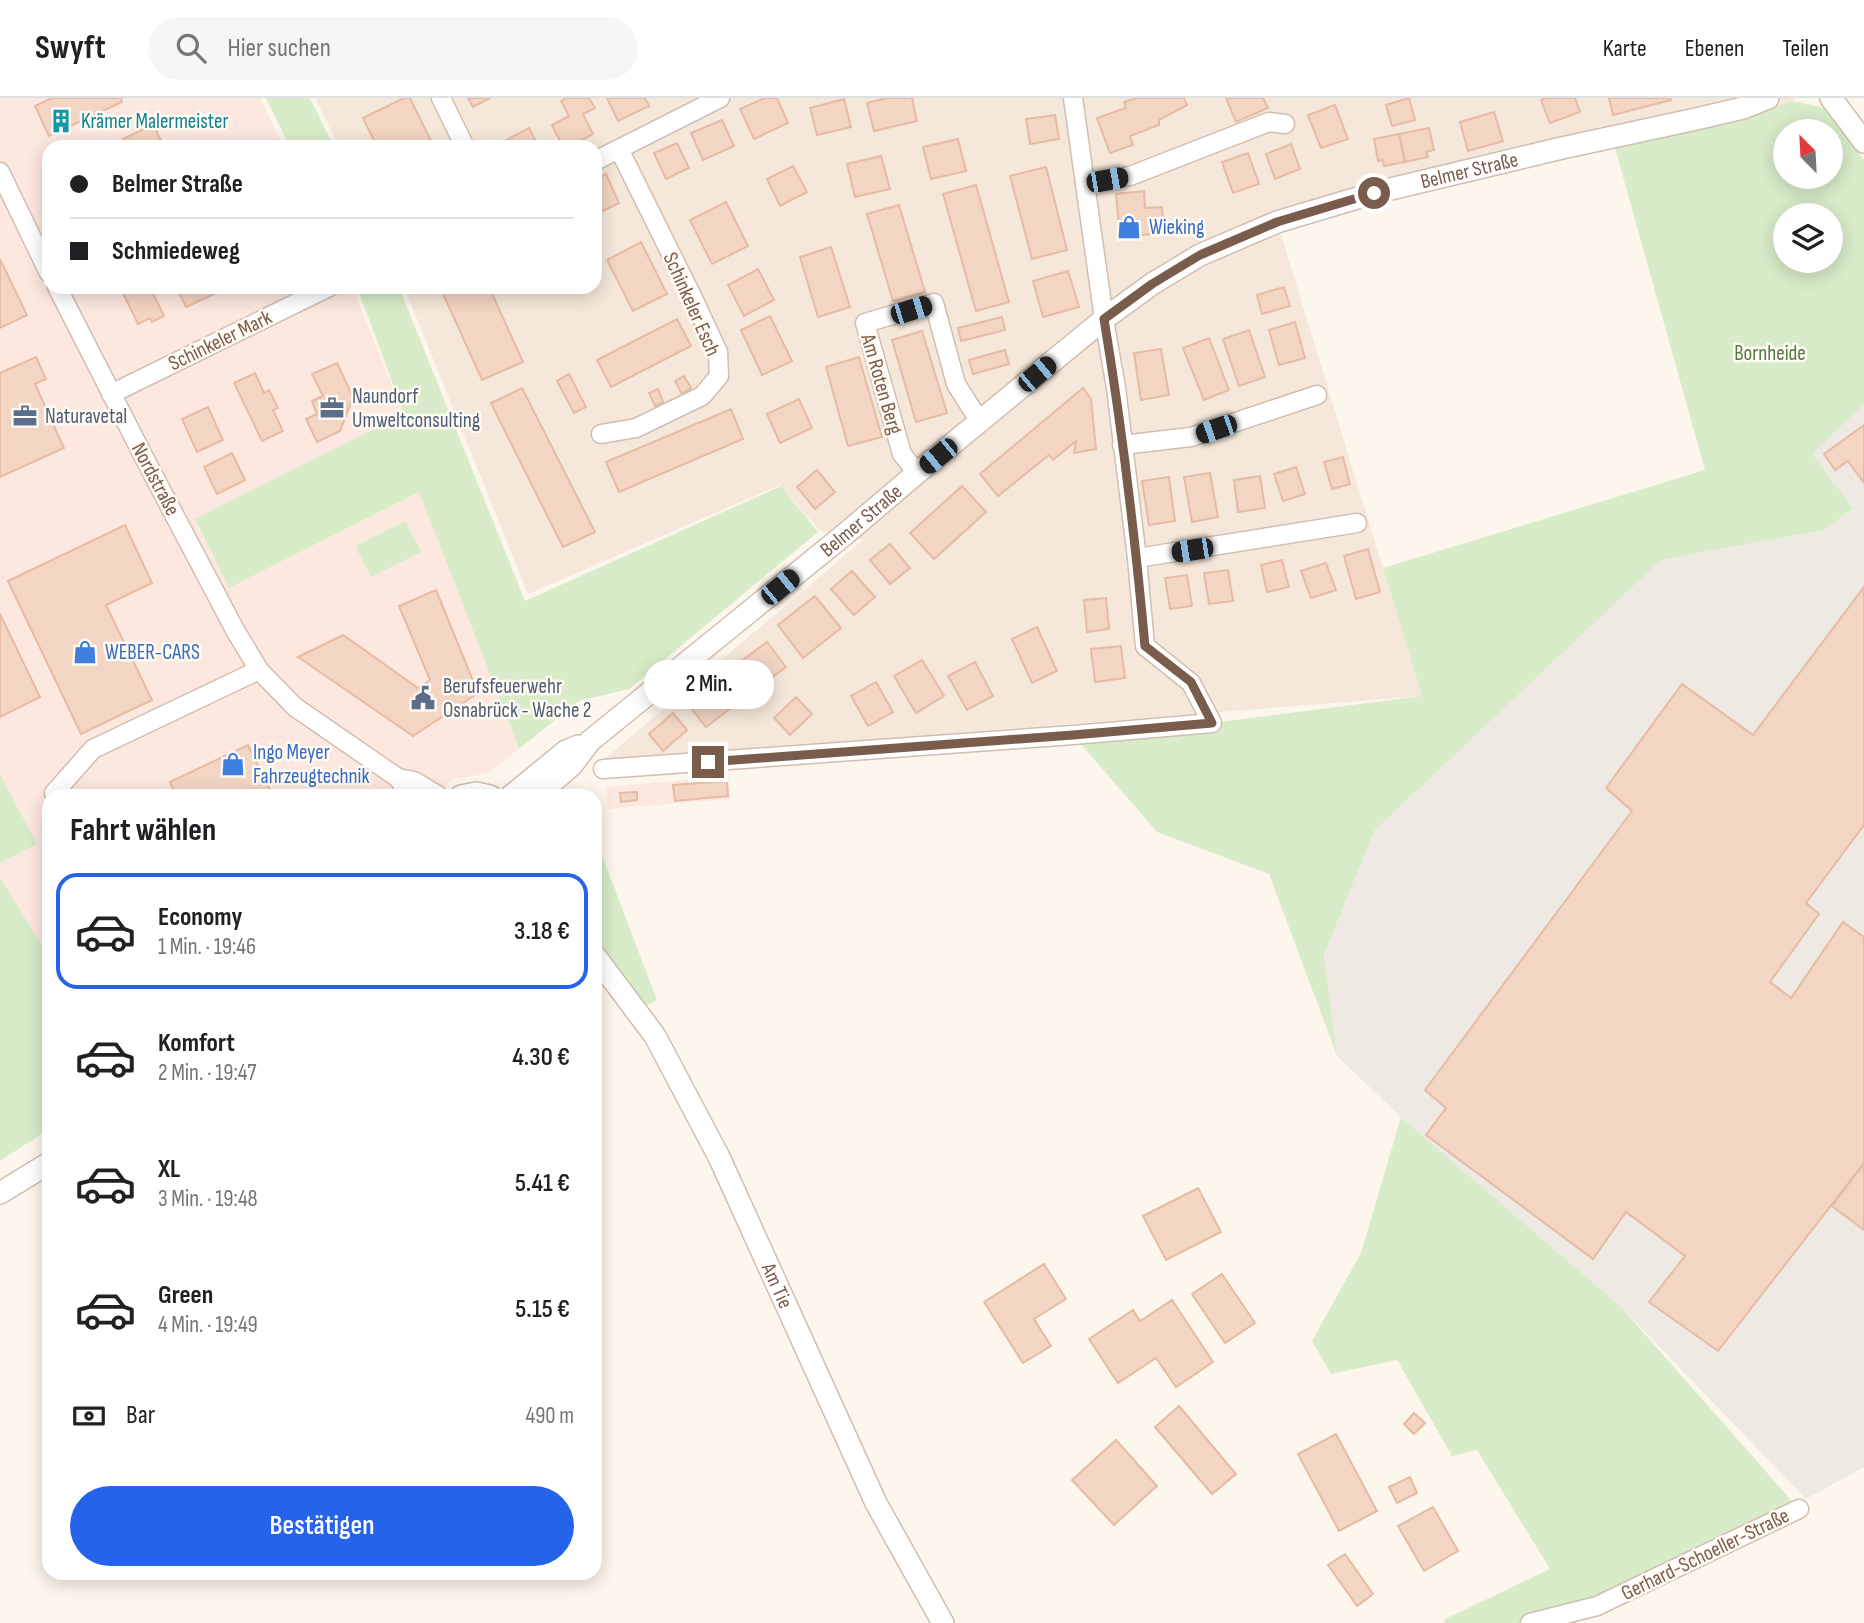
<!DOCTYPE html>
<html lang="de">
<head>
<meta charset="utf-8">
<style>
  :root { --surface:#fff; --page:#f6f6f6; --text:#202124; --muted:#757577; --line:#e0e0e0; --accent:#2563eb }
  body { margin:0; font-family:"Sofia Sans Condensed",sans-serif; background:var(--page); color:var(--text); height:100vh; display:flex; flex-direction:column; font-size:26px; white-space:nowrap }
  * { box-sizing:border-box; margin:0 }
  p { font-size:23px; color:var(--muted) }
  .icon { flex:none; width:38px; height:38px; fill:none; stroke:currentColor; stroke-width:2; stroke-linecap:round; stroke-linejoin:round }
  .map { position:relative; flex:1; overflow:hidden }
  .panel { position:absolute; left:42px; top:691px; width:560px; height:791px; display:flex; flex-direction:column; background:var(--surface); border-radius:21px; box-shadow:0 4px 18px #0003 }
  .panel>* { flex:none }
  .hud { position:absolute; left:42px; top:42px; width:560px; height:154px; border-radius:21px; box-shadow:0 4px 18px #0003; display:grid; align-content:center; height:154px; padding:0 28px; background:var(--surface) }
  .needle { width:46px; rotate:336deg }
  .tools { position:absolute; left:1773px; top:21px; display:grid; gap:14px }
  .tools a { display:grid; place-items:center; width:70px; height:70px; border-radius:50%; background:var(--surface); box-shadow:0 4px 18px #0003; font-size:35px }
  .end { position:absolute; width:32px; height:32px; margin:-16px; border:9px solid #7a5c4d; background:#fff; box-shadow:0 0 0 4px #fff }
  .from { border-radius:50% }
  .bubble { position:absolute; height:49px; border-radius:24px; background:var(--surface); box-shadow:0 4px 18px #0003; font-size:23px; font-weight:600; line-height:49px; text-align:center }
  .car { position:absolute; width:21px; height:42px; margin:-21px -10px; border-radius:9px; box-shadow:0 0 5px 2px #0007; background:linear-gradient(#222 24%,#8ab4d8 0 40%,#222 0 76%,#8ab4d8 0 86%,#222 0) }
  .hud b { display:flex; align-items:center; gap:24px; height:66px; font-size:26px }
  .hud b+b { border-top:2px solid var(--line) }
  .hud i { width:18px; height:18px; background:var(--text) }
  ul { padding:0; list-style:none }
  li { display:flex; align-items:center; gap:21px; height:116px; margin:0 14px 10px; padding:0 14px; border:4px solid transparent; border-radius:21px }
  li div { flex:1 }
  li b { display:block; font-size:26px }
  li em { font-style:normal; font-weight:600 }
  li.current { border-color:var(--accent) }
  li>.icon { width:63px; height:63px; stroke-width:1.5 }
  h2 { padding:0 28px; font-size:32px; line-height:84px }
  .pay { display:flex; align-items:center; gap:18px; height:77px; padding:0 28px; font-size:26px }
  .pay p { margin-inline-start:auto }
  .cta { display:flex; gap:14px; margin-top:auto; padding:14px 28px }
  .cta a { flex:1; height:80px; border-radius:42px; background:var(--accent); color:#fff; font-size:28px; font-weight:600; line-height:80px; text-align:center }
  header { display:flex; align-items:center; gap:42px; box-sizing:border-box; height:98px; padding:0 35px; background:var(--surface); border-bottom:2px solid var(--line) }
  header strong { font-size:33px }
  nav { display:flex; gap:38px; margin-inline-start:auto; font-size:24px }
  .search { width:490px; height:63px; background:var(--page); display:flex; align-items:center; gap:18px; box-sizing:border-box; padding:0 24px; border-radius:38px; color:var(--muted); font-size:26px }
  .map>svg:first-child { display:block }
  .residential { fill:#f5e8da }
  .commercial { fill:#fde8e0 }
  .industrial { fill:#efe9e4 }
  .green { fill:#d8ecc9; fill-rule:evenodd }
  .building { fill:#f3d5c3; stroke:#e6bba3; stroke-width:2 }
  .lines { fill:none; stroke-linecap:round; stroke-linejoin:round }
  .minor-casing { stroke:#d1beb0; stroke-width:21 }
  .tertiary-casing { stroke:#d1beb0; stroke-width:24 }
  .minor { stroke:#fff; stroke-width:18 }
  .tertiary { stroke:#fff; stroke-width:21 }
  .route { stroke:#7a5c4d; stroke-width:9 }
  .labels { text-anchor:middle; stroke-width:5; stroke-linejoin:round; paint-order:stroke }
  .culture-label { font-size:21px; fill:#0d838f; stroke:#fffaf3; text-anchor:start }
  .street-label { font-size:21px; fill:#7a5c4d; stroke:#fffaf3 }
  .shop-label { font-size:21px; fill:#366cbe; stroke:#fffaf3; text-anchor:start }
  .park-label { font-size:21px; fill:#537a41; stroke:#fffaf3 }
  .service-label { font-size:21px; fill:#4e5e75; stroke:#fffaf3; text-anchor:start }
</style>
</head>
<body>
<header>
<strong>Swyft</strong>
<div class="search"><svg class="icon" aria-label="search" viewBox="0 0 24 24"><circle cx="10" cy="10" r="6"/><path d="M15 15l6 6"/></svg>Hier suchen</div>
<nav><a>Karte</a><a>Ebenen</a><a>Teilen</a></nav>
</header>
<div class="map">
<svg width="1864" height="1525" viewBox="0 0 1864 1525">
  <rect width="100%" height="100%" fill="#fdf6ec"/>
  <polygon class="residential" points="315,0 1794,0 1793,3 1727,24 1383,101 1280,133 1422,598 602,663 863,442 819,432 780,387 528,496 404,189 595,189 595,49 339,49"/>
  <g class="commercial">
    <polygon points="0,0 260,0 284,49 49,49 49,189 352,189 404,316 195,422 229,490 419,394 519,651 486,676 452,681 437,698 49,698 49,859 0,779 0,765 37,746 0,676"/>
    <polygon points="728,678 730,701 608,711 606,689"/>
  </g>
  <polygon class="industrial" points="1864,306 1864,1369 1806,1401 1620,1208 1401,1019 1337,958 1324,857 1374,733 1661,462 1824,432 1853,409 1811,356"/>
  <g class="green">
    <polygon points="266,0 310,0 334,49 290,49"/>
    <path d="M1793 3 1824 10 1864 62V306L1812 356 1853 410 1824 432 1661 462 1374 733 1324 857 1337 958 1269 776 1157 734 1073 637 1212 625 1422 598 1383 470 1705 372 1615 50 1727 24ZM1785 33H1830V79H1785ZM1785 117H1830V163H1785Z"/>
    <polygon points="357,189 399,189 525,503 781,388 818,434 629,591 579,603 519,651 419,394 229,490 195,421 404,316"/>
    <polygon points="405,423 421,454 371,479 355,448"/>
    <polygon points="0,676 37,746 0,765"/>
    <polygon points="595,739 657,902 646,908 595,840"/>
    <polygon points="0,779 49,859 49,1031 0,1063"/>
    <polygon points="1401,1019 1620,1208 1799,1411 1597,1508 1530,1525 1445,1525 1443,1522 1550,1471 1477,1352 1452,1358 1397,1262 1331,1276 1312,1243 1361,1155"/>
  </g>
  <g class="building">
    <polygon points="52,0 121,0 122,4 49,38 35,8"/>
    <polygon points="404,0 410,0 434,49 377,49 363,20"/>
    <polygon points="468,0 490,0 473,9"/>
    <polygon points="567,0 589,0 595,10 583,16 593,36 569,49 563,49 552,27 569,18 561,3"/>
    <polygon points="607,0 645,0 649,8 618,23"/>
    <polygon points="765,0 777,0 788,25 754,41 740,11"/>
    <polygon points="887,0 912,0 917,23 874,33 867,5"/>
    <polygon points="1137,0 1184,0 1187,7 1159,22 1159,27 1130,38 1133,47 1110,55 1097,20 1126,10 1124,4"/>
    <polygon points="1226,0 1263,0 1268,10 1236,24"/>
    <polygon points="1409,0 1415,22 1392,28 1386,7"/>
    <polygon points="1546,0 1575,0 1580,14 1550,25 1541,2"/>
    <polygon points="1609,0 1670,0 1671,2 1613,17"/>
    <polygon points="844,1 851,29 817,37 810,10"/>
    <polygon points="1335,7 1348,41 1321,50 1308,17"/>
    <polygon points="1494,14 1503,43 1468,53 1460,24"/>
    <polygon points="1055,17 1059,41 1030,46 1026,21"/>
    <polygon points="722,22 734,48 703,62 691,35"/>
    <polygon points="153,26 164,49 127,49 123,41"/>
    <polygon points="529,30 539,49 501,49 499,46"/>
    <polygon points="1429,30 1434,52 1426,54 1428,59 1405,64 1399,36"/>
    <polygon points="1399,36 1405,64 1384,68 1383,62 1378,63 1374,41"/>
    <polygon points="958,41 966,73 931,81 923,49"/>
    <polygon points="677,45 689,70 666,81 654,55"/>
    <polygon points="1291,46 1300,71 1275,81 1266,56"/>
    <polygon points="1248,55 1259,86 1233,95 1222,64"/>
    <polygon points="881,58 890,91 855,99 847,66"/>
    <polygon points="793,68 807,94 780,108 767,81"/>
    <polygon points="1046,69 1067,152 1032,161 1010,78"/>
    <polygon points="606,76 619,105 595,117 595,82"/>
    <polygon points="976,87 1009,204 976,213 943,96"/>
    <polygon points="1144,93 1145,110 1162,109 1164,135 1120,139 1116,96"/>
    <polygon points="726,104 748,148 712,166 690,122"/>
    <polygon points="899,107 925,194 893,203 867,116"/>
    <polygon points="641,144 667,196 633,213 607,162"/>
    <polygon points="831,149 850,209 818,219 800,159"/>
    <polygon points="0,161 27,217 0,230"/>
    <polygon points="758,171 774,202 744,218 728,187"/>
    <polygon points="1068,173 1079,209 1043,219 1033,183"/>
    <polygon points="131,189 150,189 164,218 152,224 150,220 138,226 122,193"/>
    <polygon points="176,189 210,189 214,196 186,209"/>
    <polygon points="440,189 489,189 523,264 482,282"/>
    <polygon points="1284,189 1290,208 1262,216 1257,197"/>
    <polygon points="770,218 792,263 762,277 741,232"/>
    <polygon points="1002,219 1005,232 961,243 958,230"/>
    <polygon points="677,221 691,248 611,289 597,262"/>
    <polygon points="1295,224 1305,260 1279,267 1269,232"/>
    <polygon points="1249,232 1265,279 1239,288 1223,241"/>
    <polygon points="922,233 947,315 916,324 892,242"/>
    <polygon points="1209,240 1229,292 1204,302 1183,250"/>
    <polygon points="1161,251 1169,297 1141,302 1134,255"/>
    <polygon points="1005,252 1009,266 973,276 969,262"/>
    <polygon points="36,259 46,281 35,286 64,350 0,379 0,275"/>
    <polygon points="859,259 882,339 848,348 826,269"/>
    <polygon points="337,265 353,299 340,333 317,344 306,321 317,316 312,303 323,298 312,276"/>
    <polygon points="255,275 264,295 269,292 278,310 273,312 283,333 262,343 234,285"/>
    <polygon points="569,276 586,309 574,315 557,283"/>
    <polygon points="684,278 691,290 682,296 675,283"/>
    <polygon points="522,290 595,434 563,449 491,305"/>
    <polygon points="1083,290 1091,301 1096,351 1074,355 1076,343 1053,362 1049,357 998,398 980,376"/>
    <polygon points="658,291 663,304 655,308 649,295"/>
    <polygon points="799,301 812,330 780,345 767,316"/>
    <polygon points="208,309 223,342 197,354 182,321"/>
    <polygon points="731,311 743,341 619,394 606,364"/>
    <polygon points="1864,327 1864,385 1848,363 1835,372 1824,356"/>
    <polygon points="232,355 245,382 217,396 204,369"/>
    <polygon points="1343,359 1350,386 1332,391 1324,364"/>
    <polygon points="1296,369 1305,396 1283,403 1274,376"/>
    <polygon points="817,372 835,394 815,411 797,389"/>
    <polygon points="1210,375 1218,419 1192,424 1184,379"/>
    <polygon points="1260,378 1265,410 1238,414 1234,382"/>
    <polygon points="1169,379 1175,423 1149,427 1142,383"/>
    <polygon points="962,388 986,414 934,461 910,435"/>
    <polygon points="125,427 152,485 106,507 152,602 81,636 8,483"/>
    <polygon points="890,446 910,470 890,486 870,462"/>
    <polygon points="1368,451 1380,494 1356,501 1344,458"/>
    <polygon points="1282,462 1289,489 1267,494 1261,467"/>
    <polygon points="1326,465 1336,492 1311,500 1301,473"/>
    <polygon points="1228,472 1233,503 1209,506 1204,475"/>
    <polygon points="852,473 875,499 854,517 831,491"/>
    <polygon points="1187,477 1192,508 1170,511 1165,480"/>
    <polygon points="1864,489 1864,727 1806,805 1819,816 1770,884 1791,900 1843,824 1864,839 1864,1065 1718,1253 1649,1204 1685,1158 1626,1114 1593,1161 1426,1037 1446,1010 1425,992 1632,713 1606,690 1682,586 1753,637"/>
    <polygon points="436,492 478,595 413,638 298,559 343,537 418,590 430,582 399,508"/>
    <polygon points="815,498 841,530 803,560 778,527"/>
    <polygon points="1106,500 1109,531 1087,534 1084,502"/>
    <polygon points="0,516 40,599 0,619"/>
    <polygon points="1037,529 1057,573 1032,585 1012,541"/>
    <polygon points="767,544 786,569 751,595 732,570"/>
    <polygon points="1121,548 1125,580 1095,584 1091,551"/>
    <polygon points="922,562 944,598 916,615 894,578"/>
    <polygon points="975,564 993,598 967,612 948,578"/>
    <polygon points="722,578 741,602 706,629 687,605"/>
    <polygon points="876,584 893,614 868,628 851,598"/>
    <polygon points="796,599 812,616 790,637 774,620"/>
    <polygon points="673,615 687,632 663,653 649,636"/>
    <polygon points="248,647 273,698 176,698 170,684"/>
    <polygon points="727,683 728,698 675,703 673,687"/>
    <polygon points="637,694 637,702 621,704 620,695"/>
    <polygon points="1864,1065 1864,1132 1832,1108"/>
    <polygon points="1198,1090 1221,1134 1166,1162 1143,1118"/>
    <polygon points="1044,1166 1066,1201 1034,1221 1051,1248 1023,1265 984,1204"/>
    <polygon points="1222,1176 1255,1225 1225,1245 1192,1196"/>
    <polygon points="1172,1202 1213,1264 1176,1289 1156,1260 1118,1285 1089,1241 1133,1212 1140,1223"/>
    <polygon points="1179,1308 1236,1376 1212,1396 1155,1329"/>
    <polygon points="1414,1315 1425,1325 1414,1336 1404,1326"/>
    <polygon points="1336,1336 1377,1413 1339,1433 1298,1356"/>
    <polygon points="1116,1342 1157,1388 1114,1427 1072,1382"/>
    <polygon points="1410,1379 1417,1395 1397,1405 1389,1389"/>
    <polygon points="1433,1409 1458,1453 1424,1473 1398,1428"/>
    <polygon points="1345,1456 1373,1496 1357,1508 1328,1467"/>
  </g>
  <g class="lines">
    <g class="minor-casing">
      <g id="minor">
        <polyline points="441,0 465,49"/>
        <polyline points="595,63 720,0"/>
        <polyline points="0,74 49,175"/>
        <polyline points="1085,86 1130,78 1269,24 1285,26"/>
        <polyline points="57,189 149,369 235,532 259,572 295,609 398,680 406,692 415,698"/>
        <polyline points="111,296 329,189"/>
        <polyline points="601,336 636,330 702,298 719,278 718,254 692,198 619,51"/>
        <polyline points="1122,347 1191,339 1317,297"/>
        <polyline points="917,375 902,356 865,225 934,205 956,286 980,324"/>
        <polyline points="1137,460 1357,425"/>
        <polyline points="603,671 1073,637 1212,625 1191,585 1145,548 1137,460 1116,290 1104,221 1073,0"/>
        <polyline points="398,680 414,683 439,698"/>
        <polyline points="54,695 93,651 259,572"/>
        <polyline points="1530,1525 1597,1508 1799,1411"/>
      </g>
    </g>
    <g class="tertiary-casing">
      <g id="tertiary">
        <polyline points="1831,0 1864,44"/>
        <polyline points="461,698 476,695 490,698"/>
        <polyline points="511,698 566,653 578,648"/>
        <path id="s1" d="M536 698 572 667 590 643 844 437 917 375 1104 221 1152 186 1200 157 1277 124 1374 95 1562 50 1696 21 1743 10 1768 0"/>
        <path id="s2" d="M595 858 655 938 719 1059 876 1405 943 1525"/>
        <polyline points="0,1095 49,1065"/>
      </g>
    </g>
    <use href="#minor" class="minor"/>
    <use href="#tertiary" class="tertiary"/>
  </g>
  <g class="lines">
    <path class="route" d="M708 664 1073 637 1212 625 1191 584 1145 548C1135 439 1122 329 1104 221L1152 186 1200 157 1277 124 1374 95"/>
  </g>
  <defs>
    <g id="building-bare" transform="scale(1.89)"><path d="M-4-6H4V6H1V3H-1V6H-4ZM-2.5-4.3h1.7v1.8h-1.7ZM.8-4.3h1.7v1.8H.8ZM-2.5-1h1.7V.8h-1.7ZM.8-1h1.7V.8H.8Z" fill="#0f9aa8" stroke="#fffaf3" stroke-width="2.5" paint-order="stroke"/></g>
    <g id="shop-bare" transform="scale(1.89)"><path d="M-5-2.5h2.3a2.7 3.5 0 0 1 5.4 0H5L5.5 6h-11ZM-1.5-2.5h3a1.5 2.3 0 0 0-3 0Z" fill="#3f7fe0" stroke="#fffaf3" stroke-width="2.5" paint-order="stroke"/></g>
    <g id="office-bare" transform="scale(1.89)"><path d="M-6-3h4V-5.5h4V-3h4V5H-6ZM-1-4.5V-3h2v-1.5ZM-6 0V1H6V0Z" fill="#5c6f8a" stroke="#fffaf3" stroke-width="2.5" paint-order="stroke"/></g>
    <g id="civic-bare" transform="scale(1.89)"><path d="M-.6-6.5H3V-4.5H.6V-3L4-1V1h2V6H-6V1h2V-1L-.6-3ZM-1.2 2.5V6h2.4V2.5Z" fill="#5c6f8a" stroke="#fffaf3" stroke-width="2.5" paint-order="stroke"/></g>
  </defs>
  <g fill-rule="evenodd">
    <use href="#building-bare" x="61" y="23"/>
    <use href="#shop-bare" x="1129" y="129"/>
    <use href="#office-bare" x="332" y="310"/>
    <use href="#office-bare" x="25" y="318"/>
    <use href="#shop-bare" x="85" y="554"/>
    <use href="#civic-bare" x="423" y="600"/>
    <use href="#shop-bare" x="233" y="666"/>
  </g>
  <g class="labels">
    <g class="culture-label">
      <text x="81" y="30">Krämer Malermeister</text>
    </g>
    <g class="street-label">
      <text dy="7" stroke="none"><textPath href="#s1" startOffset="1141">Belmer Straße</textPath></text>
      <text transform="translate(692 206) rotate(66)" y="7">Schinkeler Esch</text>
      <text transform="translate(220 242) rotate(-26)" y="7">Schinkeler Mark</text>
      <text transform="translate(882 286) rotate(74)" y="7">Am Roten Berg</text>
      <text transform="translate(156 381) rotate(62)" y="7">Nordstraße</text>
      <text dy="7" stroke="none"><textPath href="#s1" startOffset="427">Belmer Straße</textPath></text>
      <text dy="7" stroke="none"><textPath href="#s2" startOffset="378">Am Tie</textPath></text>
      <text transform="translate(1705 1456) rotate(-26)" y="7">Gerhard-Schoeller-Straße</text>
    </g>
    <g class="shop-label">
      <text x="1149" y="136">Wieking</text>
      <text x="105" y="561">WEBER-CARS</text>
      <text x="253" y="661">Ingo Meyer<tspan x="253" dy="24">Fahrzeugtechnik</tspan></text>
    </g>
    <g class="park-label">
      <text x="1770" y="262">Bornheide</text>
    </g>
    <g class="service-label">
      <text x="352" y="305">Naundorf<tspan x="352" dy="24">Umweltconsulting</tspan></text>
      <text x="45" y="325">Naturavetal</text>
      <text x="443" y="595">Berufsfeuerwehr<tspan x="443" dy="24">Osnabrück - Wache 2</tspan></text>
    </g>
  </g>
</svg>
<div class="tools">
<a><svg class="needle" viewBox="-14 -14 28 28"><path d="M0-13l5 13h-10z" fill="#e53935"/><path d="M0 13l5-13h-10z" fill="#757577"/></svg></a>
<a><svg class="icon" aria-label="layers" viewBox="0 0 24 24"><path d="M12 4l9 5-9 5-9-5zM3 14l9 5 9-5"/></svg></a>
</div>
<i class="end from" style="left:1374px;top:95px"></i>
<i class="end" style="left:708px;top:664px"></i>
<div class="bubble" style="left:644px;top:562px;width:130px">2 Min.</div>
<i class="car" style="left:1107px;top:82px;rotate:80deg"></i>
<i class="car" style="left:911px;top:212px;rotate:73deg"></i>
<i class="car" style="left:1037px;top:276px;rotate:50deg"></i>
<i class="car" style="left:1216px;top:331px;rotate:251deg"></i>
<i class="car" style="left:938px;top:358px;rotate:231deg"></i>
<i class="car" style="left:1192px;top:452px;rotate:261deg"></i>
<i class="car" style="left:780px;top:489px;rotate:51deg"></i>
<div class="hud">
<b><i class="from"></i>Belmer Straße</b>
<b><i></i>Schmiedeweg</b>
</div>
<section class="panel">
<h2>Fahrt wählen</h2>
<ul>
<li class="current"><svg class="icon" aria-label="car" viewBox="0 0 24 24"><path d="M5 17H2v-5l4-1 3-4h7l3 4 3 1v5h-3M9 17h6M6 11h13"/><circle cx="7" cy="17" r="2"/><circle cx="17" cy="17" r="2"/></svg><div><b>Economy</b><p>1 Min. · 19:46</p></div><em>3.18 €</em></li>
<li><svg class="icon" aria-label="car" viewBox="0 0 24 24"><path d="M5 17H2v-5l4-1 3-4h7l3 4 3 1v5h-3M9 17h6M6 11h13"/><circle cx="7" cy="17" r="2"/><circle cx="17" cy="17" r="2"/></svg><div><b>Komfort</b><p>2 Min. · 19:47</p></div><em>4.30 €</em></li>
<li><svg class="icon" aria-label="car" viewBox="0 0 24 24"><path d="M5 17H2v-5l4-1 3-4h7l3 4 3 1v5h-3M9 17h6M6 11h13"/><circle cx="7" cy="17" r="2"/><circle cx="17" cy="17" r="2"/></svg><div><b>XL</b><p>3 Min. · 19:48</p></div><em>5.41 €</em></li>
<li><svg class="icon" aria-label="car" viewBox="0 0 24 24"><path d="M5 17H2v-5l4-1 3-4h7l3 4 3 1v5h-3M9 17h6M6 11h13"/><circle cx="7" cy="17" r="2"/><circle cx="17" cy="17" r="2"/></svg><div><b>Green</b><p>4 Min. · 19:49</p></div><em>5.15 €</em></li>
</ul>
<div class="pay"><svg class="icon" aria-label="cash" viewBox="0 0 24 24"><path d="M3 7h18v10H3z"/><circle cx="12" cy="12" r="2"/></svg>Bar<p>490 m</p></div>
<div class="cta"><a>Bestätigen</a></div>
</section>
</div>
</body>
</html>
